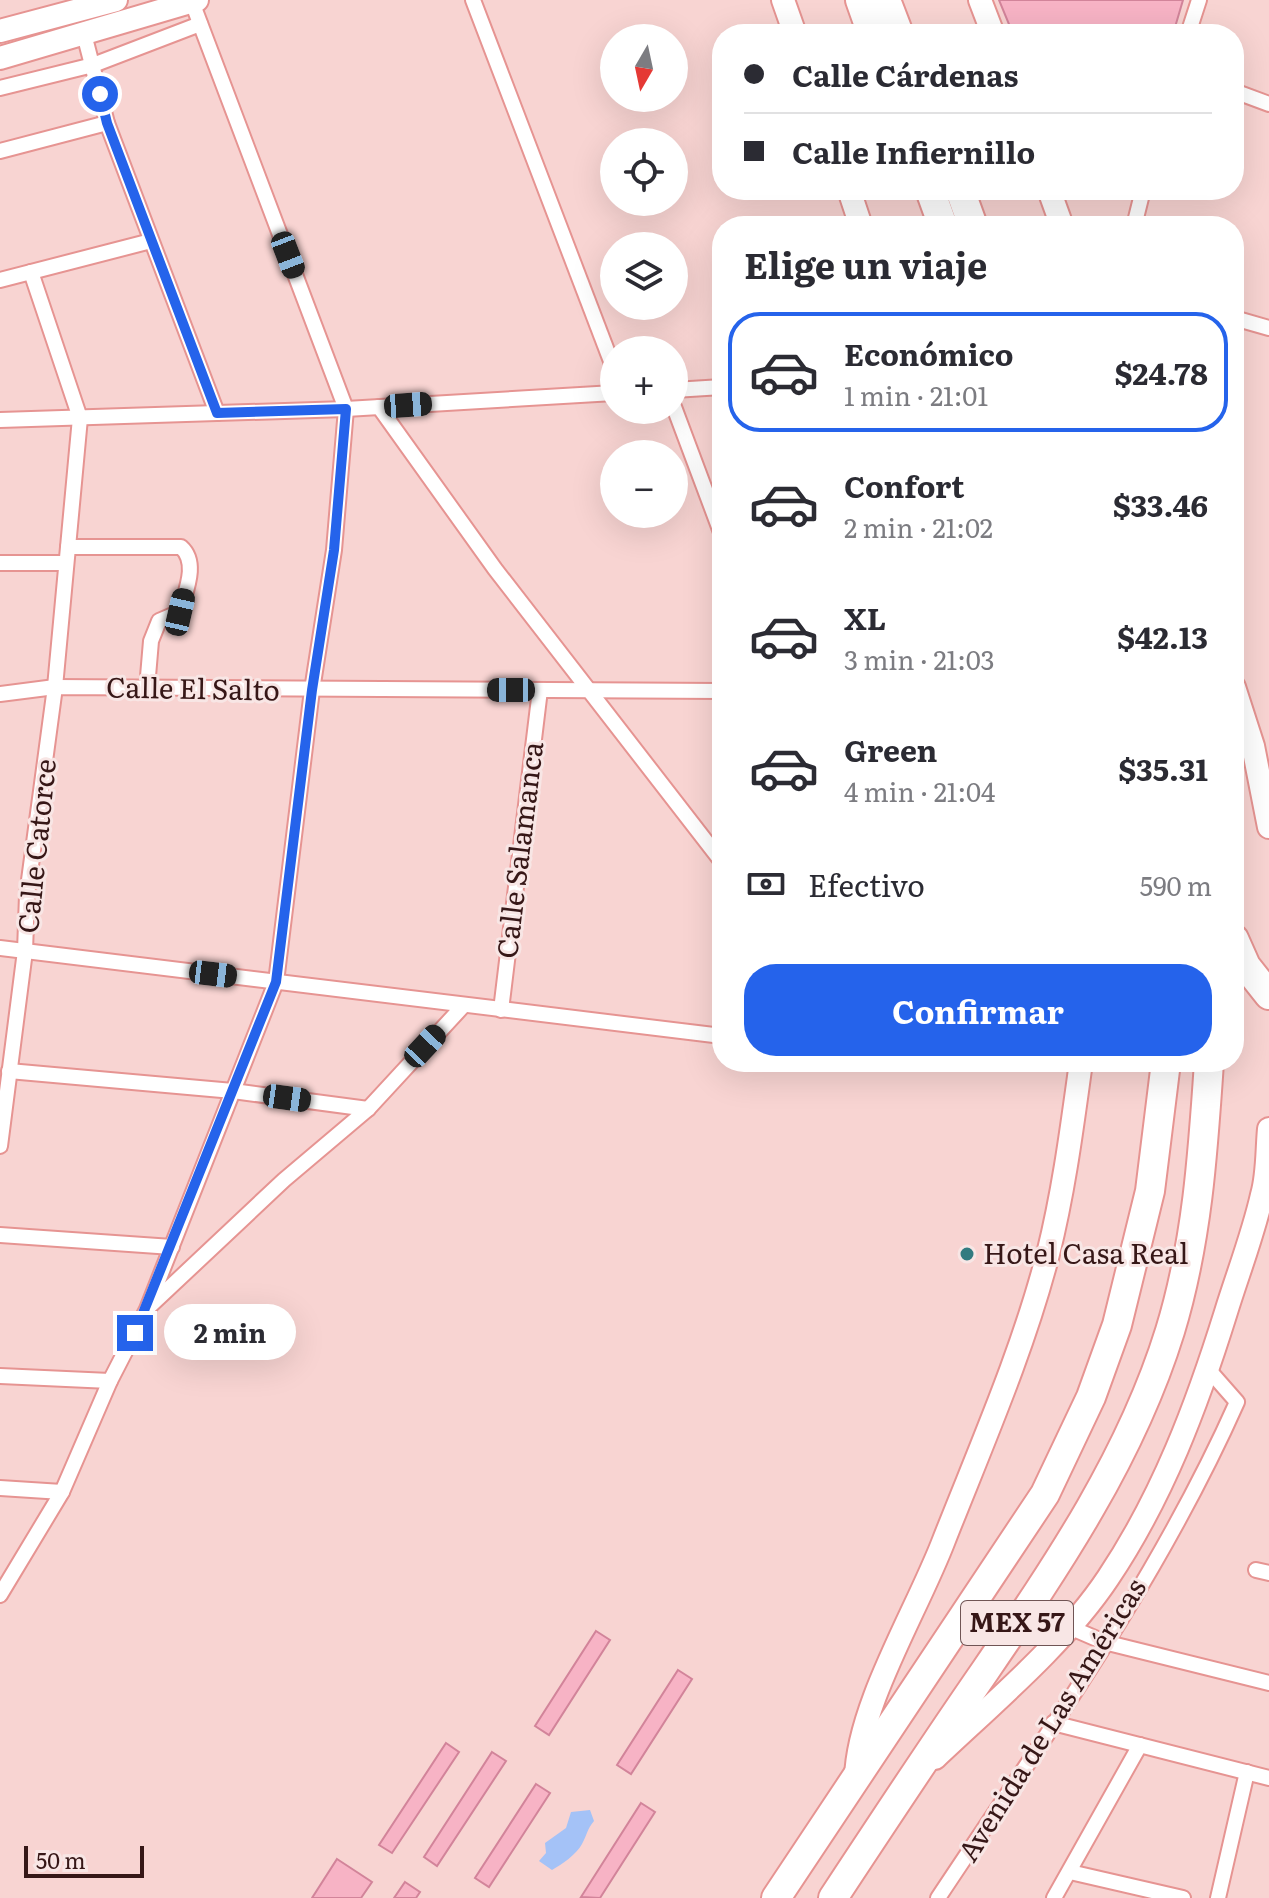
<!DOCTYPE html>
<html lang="es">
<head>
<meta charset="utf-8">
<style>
  :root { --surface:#fff; --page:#f7f7f7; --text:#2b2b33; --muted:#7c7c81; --line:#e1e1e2; --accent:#2563eb }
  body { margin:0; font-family:Literata,serif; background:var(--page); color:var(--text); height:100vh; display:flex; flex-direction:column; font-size:30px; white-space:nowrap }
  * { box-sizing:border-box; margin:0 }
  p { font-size:26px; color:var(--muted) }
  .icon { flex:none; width:44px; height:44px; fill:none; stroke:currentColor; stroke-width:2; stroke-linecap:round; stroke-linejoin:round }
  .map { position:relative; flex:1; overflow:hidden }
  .sheet { position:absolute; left:712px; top:216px; width:532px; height:856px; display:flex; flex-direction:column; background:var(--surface); border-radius:32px; box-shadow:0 8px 32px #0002 }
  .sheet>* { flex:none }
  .hud { position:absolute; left:712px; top:24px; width:532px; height:176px; border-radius:32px; box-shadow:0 8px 32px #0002; display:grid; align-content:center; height:176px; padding:0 32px; background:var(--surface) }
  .needle { width:52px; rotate:189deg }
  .controls { position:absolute; left:600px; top:24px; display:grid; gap:16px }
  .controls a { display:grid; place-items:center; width:88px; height:88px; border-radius:50%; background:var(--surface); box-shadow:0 8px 32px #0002; font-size:40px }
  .scale { position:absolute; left:24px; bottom:20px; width:120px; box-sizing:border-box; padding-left:8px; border:4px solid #361717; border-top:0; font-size:22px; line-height:28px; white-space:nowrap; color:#361717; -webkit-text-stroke:6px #f8e6e5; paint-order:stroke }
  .end { position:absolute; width:36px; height:36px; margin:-18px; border:10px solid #2563eb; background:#fff; box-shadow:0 0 0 4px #fff }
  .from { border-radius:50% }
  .bubble { position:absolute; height:56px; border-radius:28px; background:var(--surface); box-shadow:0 8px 32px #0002; font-size:26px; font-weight:700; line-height:56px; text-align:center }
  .car { position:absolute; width:24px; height:48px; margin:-24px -12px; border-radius:10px; box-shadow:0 0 6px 2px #0007; background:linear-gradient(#222 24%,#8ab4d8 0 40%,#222 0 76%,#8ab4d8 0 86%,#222 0) }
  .hud b { display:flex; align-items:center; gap:28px; height:76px; font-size:30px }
  .hud b+b { border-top:2px solid var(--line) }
  .hud i { width:20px; height:20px; background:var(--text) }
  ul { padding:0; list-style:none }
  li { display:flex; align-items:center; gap:24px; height:120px; margin:0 16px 12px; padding:0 16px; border:4px solid transparent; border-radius:32px }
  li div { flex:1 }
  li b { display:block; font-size:30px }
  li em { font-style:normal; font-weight:700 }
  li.on { border-color:var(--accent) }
  li>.icon { width:72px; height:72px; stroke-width:1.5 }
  h2 { padding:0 32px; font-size:36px; line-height:96px }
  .pay { display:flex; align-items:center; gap:20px; height:88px; padding:0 32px; font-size:30px }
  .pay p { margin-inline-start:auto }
  .action { display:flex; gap:16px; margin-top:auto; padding:16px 32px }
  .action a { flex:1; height:92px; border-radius:32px; background:var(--accent); color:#fff; font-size:32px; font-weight:700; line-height:92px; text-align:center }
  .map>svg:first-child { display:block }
  .water { fill:#a4c2f7 }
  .building { fill:#f7b3c5; stroke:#d2849a; stroke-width:2 }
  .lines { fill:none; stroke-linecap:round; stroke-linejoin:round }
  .street-casing { stroke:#e69492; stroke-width:18 }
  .secondary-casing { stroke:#e69492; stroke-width:26 }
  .highway-casing { stroke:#e69492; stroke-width:32 }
  .street { stroke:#fff; stroke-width:14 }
  .secondary { stroke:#fff; stroke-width:22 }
  .highway { stroke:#fff; stroke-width:28 }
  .route { stroke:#2563eb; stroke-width:10 }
  .poi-dot { fill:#327b80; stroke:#f8e6e5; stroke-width:3 }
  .labels { text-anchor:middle; stroke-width:6; stroke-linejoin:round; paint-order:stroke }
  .shield { fill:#f8e6e5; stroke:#705555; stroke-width:2 }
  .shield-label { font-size:26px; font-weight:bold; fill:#361717 }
  .street-label { font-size:28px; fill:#361717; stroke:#f8e6e5 }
  .poi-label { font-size:28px; fill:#361717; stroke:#f8e6e5; text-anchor:start }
</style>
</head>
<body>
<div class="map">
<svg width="1269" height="1898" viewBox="0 0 1269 1898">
  <rect width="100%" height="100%" fill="#f8d4d2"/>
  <path class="water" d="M590 1810 594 1821C587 1829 587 1835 582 1844 577 1854 561 1865 552 1870L539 1861 546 1853 545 1843 566 1828 571 1812Z"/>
  <g class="building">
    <polygon points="999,0 1183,0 1173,34 1013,34"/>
    <polygon points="596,1631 610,1640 549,1735 535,1726"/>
    <polygon points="678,1670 692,1679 631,1774 617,1765"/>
    <polygon points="446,1743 459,1752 392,1853 379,1845"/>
    <polygon points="492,1752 506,1761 437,1866 424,1857"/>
    <polygon points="536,1784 550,1793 489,1887 475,1878"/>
    <polygon points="641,1803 655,1812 600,1898 581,1897"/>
    <polygon points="337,1859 372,1882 361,1898 312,1898"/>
    <polygon points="405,1882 420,1892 416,1898 394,1898"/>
  </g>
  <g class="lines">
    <g class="street-casing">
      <g id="street">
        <polyline points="473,0 614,369"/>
        <polyline points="84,34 107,123 217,413"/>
        <polyline points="1188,34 1199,0"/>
        <polyline points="0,88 93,65 200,24"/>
        <polyline points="1234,91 1269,104"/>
        <polyline points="0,151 107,123"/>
        <polyline points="1134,226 1143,190"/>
        <polyline points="0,280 151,241"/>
        <polyline points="1234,318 1269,328"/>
        <polyline points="674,390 722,387"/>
        <polyline points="379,407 495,569 722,862"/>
        <polyline points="674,407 722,535"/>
        <polyline points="0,420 346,409 614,393"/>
        <path d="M68 547H181C199 563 185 592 180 612L159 621 151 641 147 688"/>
        <polyline points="0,563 66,563"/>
        <polyline points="0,694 55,687 722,691"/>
        <polyline points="0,948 722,1036"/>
        <polyline points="501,1010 540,690"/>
        <polyline points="9,1071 233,1091 368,1109"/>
        <polyline points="0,1146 25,951 27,895 55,687 80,418 31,272"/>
        <polyline points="0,1235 172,1247"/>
        <polyline points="150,1306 284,1180 368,1109 464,1005"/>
        <polyline points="0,1376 110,1381"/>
        <polyline points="0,1488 62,1492"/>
        <polyline points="1256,1570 1269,1573"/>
        <polyline points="0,1595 62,1492 110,1381 147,1309 276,982 312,690 334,550 346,409 192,2"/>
        <polyline points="1067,1626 1104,1642 1269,1683"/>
        <polyline points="1053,1723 1269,1778"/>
        <polyline points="1070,1872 1183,1898"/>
        <path d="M938 1898C1044 1738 1159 1578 1237 1402L1208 1369"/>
        <polyline points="1054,1898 1140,1745"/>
        <polyline points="1218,1898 1247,1772"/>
      </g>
    </g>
    <g class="secondary-casing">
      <g id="secondary">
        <polyline points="783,0 795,34"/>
        <polyline points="980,0 993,34"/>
        <polyline points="0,31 116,0"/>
        <polyline points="0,58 197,0"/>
        <polyline points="849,190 861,226"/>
        <polyline points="1049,190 1062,226"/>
        <polyline points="1234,687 1253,746 1269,827"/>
        <path d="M935 1758C993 1703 1064 1644 1108 1578 1163 1496 1197 1405 1226 1312 1238 1273 1253 1235 1262 1195 1268 1175 1267 1150 1269 1129"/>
        <path d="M856 1778C858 1705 917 1611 944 1540 981 1446 1023 1351 1048 1254 1064 1190 1072 1127 1081 1062"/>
      </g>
    </g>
    <g class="highway-casing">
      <g id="highway">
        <polyline points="860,0 872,34"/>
        <polyline points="886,0 899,34"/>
        <polyline points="930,190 943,226"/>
        <polyline points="960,190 973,226"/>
        <polyline points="1234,939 1246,966 1269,995"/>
        <polyline points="776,1898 1045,1494 1091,1397 1117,1325 1150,1191 1166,1062"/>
        <path d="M833 1898C883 1822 933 1746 985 1671 1058 1564 1131 1457 1170 1331 1197 1243 1203 1153 1209 1062"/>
      </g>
    </g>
    <use href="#street" class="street"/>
    <use href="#secondary" class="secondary"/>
    <use href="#highway" class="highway"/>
  </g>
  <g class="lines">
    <polyline class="route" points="100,94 107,123 217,413 346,409 334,550 312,690 276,982 135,1333"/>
  </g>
  <circle class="poi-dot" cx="967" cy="1254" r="8"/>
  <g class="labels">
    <rect class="shield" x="961" y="1601" width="112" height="44" rx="6"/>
    <g class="shield-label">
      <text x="1017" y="1632">MEX 57</text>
    </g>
    <g class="street-label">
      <text transform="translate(193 689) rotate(1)" y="10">Calle El Salto</text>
      <text transform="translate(37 846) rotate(-84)" y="10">Calle Catorce</text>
      <text transform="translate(520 850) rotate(-83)" y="10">Calle Salamanca</text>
      <text transform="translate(1052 1720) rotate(-58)" y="10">Avenida de Las Américas</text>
    </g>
    <g class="poi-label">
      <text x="983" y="1264">Hotel Casa Real</text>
    </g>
  </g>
</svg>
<div class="controls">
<a><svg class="needle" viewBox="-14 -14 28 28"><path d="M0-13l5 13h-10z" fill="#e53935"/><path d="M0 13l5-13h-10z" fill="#7c7c81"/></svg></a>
<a><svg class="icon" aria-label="locate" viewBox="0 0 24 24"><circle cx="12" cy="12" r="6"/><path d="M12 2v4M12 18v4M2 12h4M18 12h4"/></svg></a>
<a><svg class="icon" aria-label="layers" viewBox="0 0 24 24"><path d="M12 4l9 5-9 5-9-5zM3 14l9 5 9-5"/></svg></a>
<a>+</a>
<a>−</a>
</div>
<div class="scale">50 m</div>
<i class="end from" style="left:100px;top:94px"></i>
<i class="end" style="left:135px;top:1333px"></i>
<div class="bubble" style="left:164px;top:1304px;width:132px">2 min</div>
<i class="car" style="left:288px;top:255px;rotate:159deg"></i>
<i class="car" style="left:408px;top:405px;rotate:86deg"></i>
<i class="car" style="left:180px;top:612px;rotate:13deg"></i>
<i class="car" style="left:511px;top:690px;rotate:270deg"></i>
<i class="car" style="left:213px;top:974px;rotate:97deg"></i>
<i class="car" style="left:425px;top:1046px;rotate:43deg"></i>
<i class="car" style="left:287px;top:1098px;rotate:98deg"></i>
<div class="hud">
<b><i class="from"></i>Calle Cárdenas</b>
<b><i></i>Calle Infiernillo</b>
</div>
<section class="sheet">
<h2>Elige un viaje</h2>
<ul>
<li class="on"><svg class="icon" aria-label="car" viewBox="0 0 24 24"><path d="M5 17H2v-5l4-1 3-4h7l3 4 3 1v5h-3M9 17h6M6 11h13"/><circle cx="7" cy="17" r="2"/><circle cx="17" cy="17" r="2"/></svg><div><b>Económico</b><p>1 min · 21:01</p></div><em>$24.78</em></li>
<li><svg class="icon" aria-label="car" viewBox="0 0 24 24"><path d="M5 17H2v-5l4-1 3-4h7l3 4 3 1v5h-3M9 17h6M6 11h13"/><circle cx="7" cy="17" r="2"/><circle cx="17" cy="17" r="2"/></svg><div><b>Confort</b><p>2 min · 21:02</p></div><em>$33.46</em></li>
<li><svg class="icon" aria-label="car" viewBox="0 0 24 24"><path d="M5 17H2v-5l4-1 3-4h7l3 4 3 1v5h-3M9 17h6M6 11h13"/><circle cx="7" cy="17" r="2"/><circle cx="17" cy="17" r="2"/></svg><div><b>XL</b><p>3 min · 21:03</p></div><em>$42.13</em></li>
<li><svg class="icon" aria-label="car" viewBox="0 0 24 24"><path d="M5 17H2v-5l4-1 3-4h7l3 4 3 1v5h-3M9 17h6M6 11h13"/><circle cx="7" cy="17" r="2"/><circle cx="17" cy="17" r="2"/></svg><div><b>Green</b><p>4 min · 21:04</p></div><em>$35.31</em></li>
</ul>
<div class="pay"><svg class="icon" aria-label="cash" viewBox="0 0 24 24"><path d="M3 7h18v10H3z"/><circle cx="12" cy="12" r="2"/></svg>Efectivo<p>590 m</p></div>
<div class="action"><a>Confirmar</a></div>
</section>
</div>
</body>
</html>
